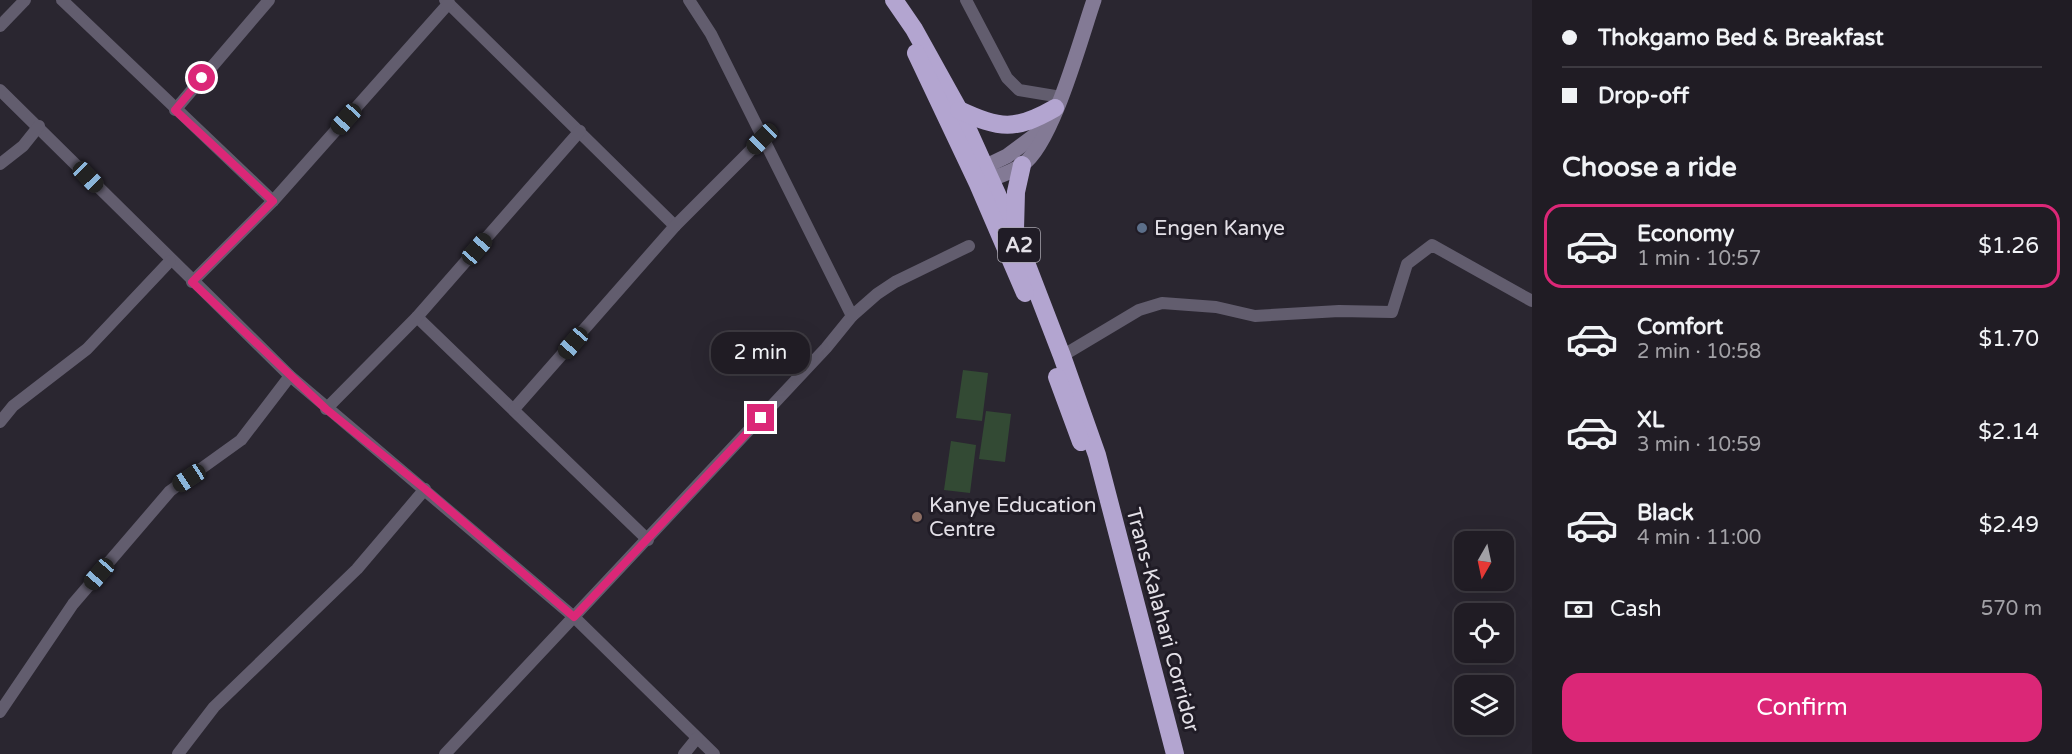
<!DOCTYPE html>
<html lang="en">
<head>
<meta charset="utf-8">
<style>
  :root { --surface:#201c24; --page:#28252c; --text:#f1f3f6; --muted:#a2a1a6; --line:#3d3a41; --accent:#db2777 }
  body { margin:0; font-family:"Varela Round",sans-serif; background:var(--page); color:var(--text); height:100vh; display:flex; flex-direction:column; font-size:22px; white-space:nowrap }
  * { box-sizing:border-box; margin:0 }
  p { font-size:20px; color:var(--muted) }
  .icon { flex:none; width:33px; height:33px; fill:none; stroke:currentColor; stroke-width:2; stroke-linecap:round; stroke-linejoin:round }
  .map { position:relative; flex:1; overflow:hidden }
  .details { display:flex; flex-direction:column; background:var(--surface); width:540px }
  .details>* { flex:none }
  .guide { display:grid; align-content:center; height:132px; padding:0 30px; background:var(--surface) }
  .needle { width:39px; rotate:189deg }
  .fabs { position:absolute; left:1454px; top:531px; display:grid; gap:12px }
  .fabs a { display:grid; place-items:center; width:60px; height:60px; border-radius:12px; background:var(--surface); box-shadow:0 6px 24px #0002,0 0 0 2px var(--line); font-size:30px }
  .end { position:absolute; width:27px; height:27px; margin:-14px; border:8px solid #db2777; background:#fff; box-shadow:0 0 0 3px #fff }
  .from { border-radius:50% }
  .bubble { position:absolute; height:42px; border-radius:18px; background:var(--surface); box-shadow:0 6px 24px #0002,0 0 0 2px var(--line); font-size:20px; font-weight:600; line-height:42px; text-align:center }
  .car { position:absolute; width:18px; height:36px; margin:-18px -9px; border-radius:8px; box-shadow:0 0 4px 2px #0007; background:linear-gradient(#222 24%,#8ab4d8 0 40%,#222 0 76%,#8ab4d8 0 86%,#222 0) }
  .guide b { display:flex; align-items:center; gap:21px; height:57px; font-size:22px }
  .guide b+b { border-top:2px solid var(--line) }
  .guide i { width:15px; height:15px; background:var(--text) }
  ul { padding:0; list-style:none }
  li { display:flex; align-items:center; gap:18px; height:84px; margin:0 12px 9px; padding:0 18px; border:3px solid transparent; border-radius:18px }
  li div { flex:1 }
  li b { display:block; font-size:22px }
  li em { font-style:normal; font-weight:600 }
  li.on { border-color:var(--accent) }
  li>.icon { width:54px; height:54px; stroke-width:1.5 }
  h2 { padding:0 30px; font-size:27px; line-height:72px }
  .pay { display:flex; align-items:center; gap:15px; height:66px; padding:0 30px; font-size:22px }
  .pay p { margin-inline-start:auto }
  .button { display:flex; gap:12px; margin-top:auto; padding:12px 30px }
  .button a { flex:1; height:69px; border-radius:18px; background:var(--accent); color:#fff; font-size:24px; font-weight:600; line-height:69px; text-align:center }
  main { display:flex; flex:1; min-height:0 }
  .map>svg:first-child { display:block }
  .green { fill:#334a34 }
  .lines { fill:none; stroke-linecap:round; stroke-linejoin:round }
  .street { stroke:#625d6e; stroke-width:12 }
  .secondary { stroke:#837a95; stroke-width:15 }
  .highway { stroke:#b3a5d0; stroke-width:18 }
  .route { stroke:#db2777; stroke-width:8 }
  .service-dot { fill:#5c6f8a; stroke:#201c26; stroke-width:2 }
  .education-dot { fill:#8d6e63; stroke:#201c26; stroke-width:2 }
  .labels { text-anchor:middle; stroke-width:6; stroke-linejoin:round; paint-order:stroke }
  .shield { fill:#201c26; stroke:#a8a5ad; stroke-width:1.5 }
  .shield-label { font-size:20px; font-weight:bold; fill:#e3e0e7 }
  .poi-label { font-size:21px; fill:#e3e0e7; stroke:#201c26; text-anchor:start }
  .street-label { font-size:21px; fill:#e3e0e7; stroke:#201c26 }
</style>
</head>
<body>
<main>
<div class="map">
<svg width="1532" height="754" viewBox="0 0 1532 754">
  <rect width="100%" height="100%" fill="#2a2630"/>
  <g class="green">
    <polygon points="963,370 988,373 982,421 956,418"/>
    <polygon points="986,411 1011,414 1005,462 979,459"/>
    <polygon points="951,441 976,445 970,493 944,490"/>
  </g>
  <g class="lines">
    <g class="street">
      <polyline points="62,0 273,201"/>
      <polyline points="445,0 675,226"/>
      <polyline points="689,0 711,34 852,316"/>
      <polyline points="966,0 1007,78 1019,90 1061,97"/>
      <polyline points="0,26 25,0"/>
      <polyline points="0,90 290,376 574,617 714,754"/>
      <polyline points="175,110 269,0"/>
      <polyline points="0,164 23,146 39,126"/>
      <polyline points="192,282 273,201 449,3"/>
      <polyline points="417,317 648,540"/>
      <polyline points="1062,356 1139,310 1162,303 1216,307 1255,316 1339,311 1392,312 1407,264 1432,245 1532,301"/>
      <polyline points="326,409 417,317 580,131"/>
      <polyline points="514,409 675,226 762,139"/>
      <polyline points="0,422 13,406 87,349 170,261"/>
      <polyline points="0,712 73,604 170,491 241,440 290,376"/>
      <polyline points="178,754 214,707 357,569 425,489"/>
      <polyline points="445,754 826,348 852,316 877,294 895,282 969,246"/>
      <polyline points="684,754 697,738"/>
    </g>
    <g class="secondary">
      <polyline points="976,171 1007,156 1042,130"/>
      <path d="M981 183C994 177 1012 173 1023 164 1053 143 1081 37 1094 0"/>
    </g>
    <g class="highway">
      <polyline points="894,0 914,29 959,110 1015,234 1062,356 1097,455 1175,754"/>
      <polyline points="916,53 978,184 1025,293"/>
      <path d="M959 110C1000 129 1015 131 1055 108"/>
      <polyline points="1015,229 1016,192 1022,165"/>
      <polyline points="1057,377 1081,442"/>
    </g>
  </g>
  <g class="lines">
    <polyline class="route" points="202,78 175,110 273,201 192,282 326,409 425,489 574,617 761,418"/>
  </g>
  <circle class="service-dot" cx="1142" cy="228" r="6"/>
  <circle class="education-dot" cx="917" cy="517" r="6"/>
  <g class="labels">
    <rect class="shield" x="998" y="228" width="42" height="34" rx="4.5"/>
    <g class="shield-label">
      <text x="1019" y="252">A2</text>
    </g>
    <g class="poi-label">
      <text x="1154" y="235">Engen Kanye</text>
      <text x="929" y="512">Kanye Education<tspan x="929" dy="24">Centre</tspan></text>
    </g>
    <g class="street-label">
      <text transform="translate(1163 620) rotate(75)" y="7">Trans-Kalahari Corridor</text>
    </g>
  </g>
</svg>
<div class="fabs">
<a><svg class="needle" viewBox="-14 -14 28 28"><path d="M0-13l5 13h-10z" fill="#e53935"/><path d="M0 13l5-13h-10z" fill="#a2a1a6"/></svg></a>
<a><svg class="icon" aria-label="locate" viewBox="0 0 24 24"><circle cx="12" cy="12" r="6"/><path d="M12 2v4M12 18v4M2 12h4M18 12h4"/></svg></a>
<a><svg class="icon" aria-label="layers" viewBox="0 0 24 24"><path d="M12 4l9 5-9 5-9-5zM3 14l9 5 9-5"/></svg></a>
</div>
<i class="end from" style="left:202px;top:78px"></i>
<i class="end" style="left:761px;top:418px"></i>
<div class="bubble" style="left:711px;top:332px;width:99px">2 min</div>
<i class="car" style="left:346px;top:119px;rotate:222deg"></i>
<i class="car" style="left:762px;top:139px;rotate:225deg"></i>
<i class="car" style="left:88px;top:177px;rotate:136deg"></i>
<i class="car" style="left:477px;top:249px;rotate:41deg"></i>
<i class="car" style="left:573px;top:343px;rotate:221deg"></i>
<i class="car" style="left:189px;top:478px;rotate:237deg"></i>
<i class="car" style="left:99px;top:574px;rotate:221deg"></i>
</div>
<section class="details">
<div class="guide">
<b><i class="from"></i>Thokgamo Bed &amp; Breakfast</b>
<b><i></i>Drop-off</b>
</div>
<h2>Choose a ride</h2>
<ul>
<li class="on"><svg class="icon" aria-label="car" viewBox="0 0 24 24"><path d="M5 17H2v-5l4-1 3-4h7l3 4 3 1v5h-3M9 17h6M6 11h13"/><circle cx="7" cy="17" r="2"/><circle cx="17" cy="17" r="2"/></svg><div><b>Economy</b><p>1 min · 10:57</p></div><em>$1.26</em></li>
<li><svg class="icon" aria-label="car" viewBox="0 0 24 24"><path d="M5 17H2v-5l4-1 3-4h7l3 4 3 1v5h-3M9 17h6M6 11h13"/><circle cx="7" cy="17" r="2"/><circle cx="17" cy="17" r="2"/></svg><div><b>Comfort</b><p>2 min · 10:58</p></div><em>$1.70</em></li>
<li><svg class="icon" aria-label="car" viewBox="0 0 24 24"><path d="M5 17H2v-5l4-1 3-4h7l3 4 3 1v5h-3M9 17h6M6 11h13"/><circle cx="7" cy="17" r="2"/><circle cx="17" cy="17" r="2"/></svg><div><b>XL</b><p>3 min · 10:59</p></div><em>$2.14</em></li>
<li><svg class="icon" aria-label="car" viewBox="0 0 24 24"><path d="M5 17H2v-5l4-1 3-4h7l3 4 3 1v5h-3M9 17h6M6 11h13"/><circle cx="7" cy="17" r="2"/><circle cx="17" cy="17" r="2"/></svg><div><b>Black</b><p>4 min · 11:00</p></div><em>$2.49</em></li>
</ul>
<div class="pay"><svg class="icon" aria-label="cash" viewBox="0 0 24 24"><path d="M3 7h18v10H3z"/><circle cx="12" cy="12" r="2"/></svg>Cash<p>570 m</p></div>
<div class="button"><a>Confirm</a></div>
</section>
</main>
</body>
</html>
